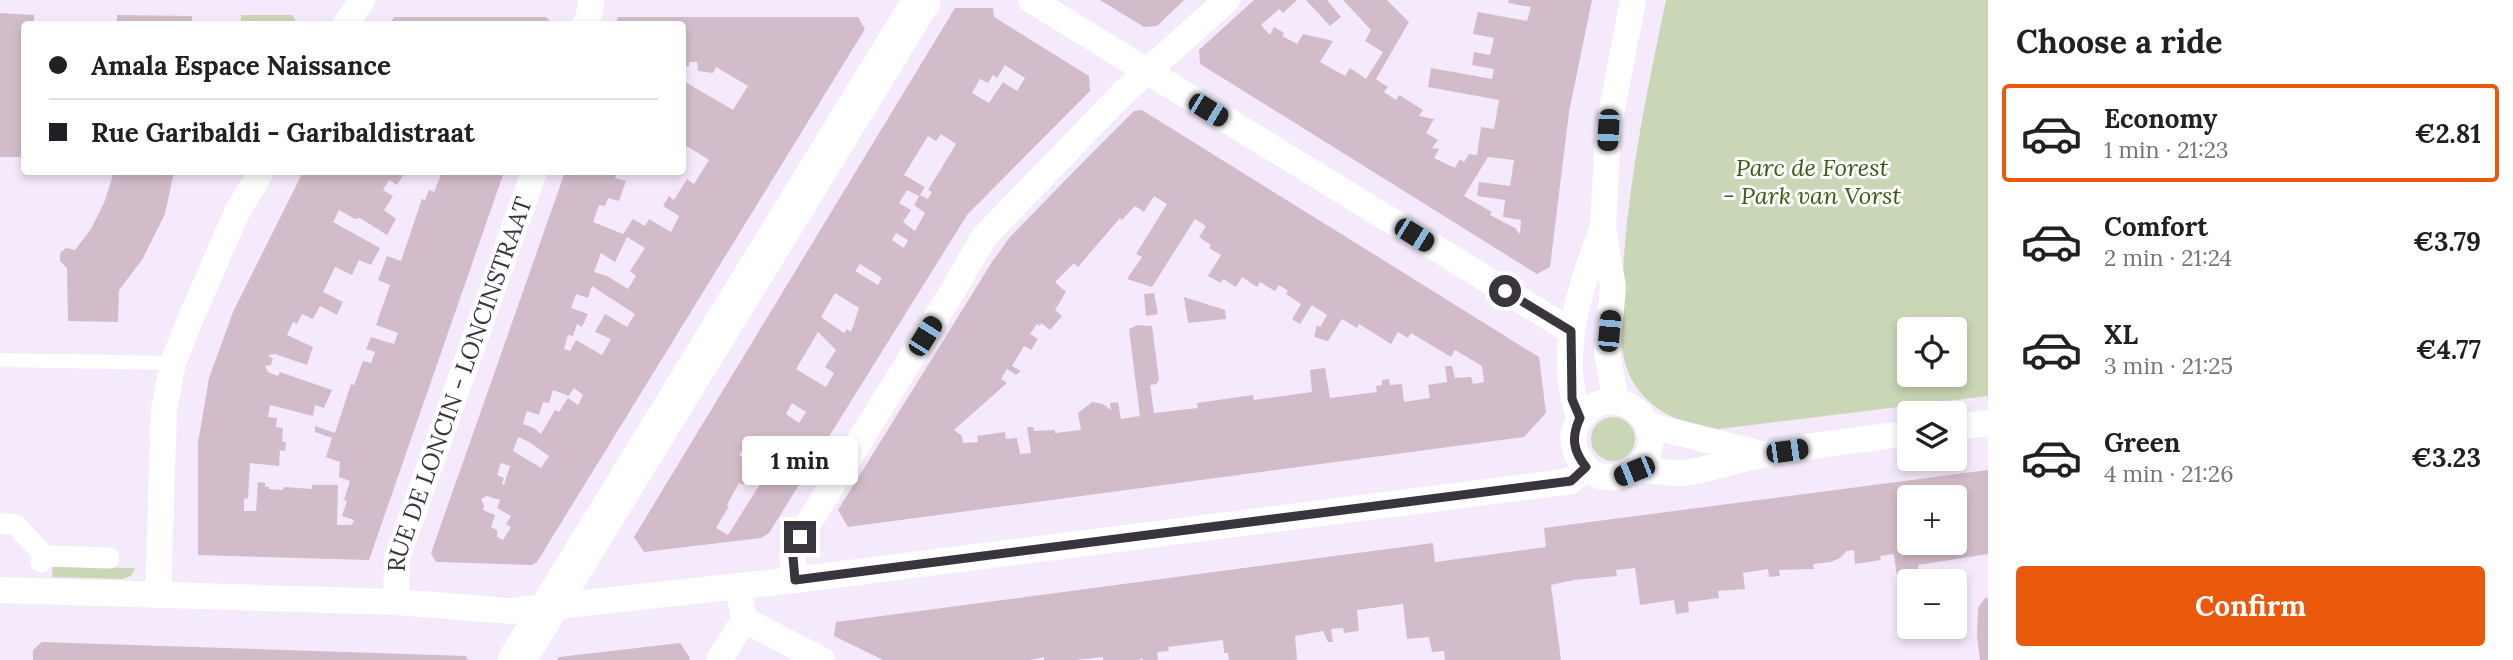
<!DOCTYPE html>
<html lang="en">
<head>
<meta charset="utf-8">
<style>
  :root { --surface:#fff; --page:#f6f6f6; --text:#202124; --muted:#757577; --line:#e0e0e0; --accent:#ea580c }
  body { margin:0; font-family:Lora,serif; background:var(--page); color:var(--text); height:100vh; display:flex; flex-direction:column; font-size:26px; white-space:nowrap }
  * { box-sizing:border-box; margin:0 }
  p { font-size:23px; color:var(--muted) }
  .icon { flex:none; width:38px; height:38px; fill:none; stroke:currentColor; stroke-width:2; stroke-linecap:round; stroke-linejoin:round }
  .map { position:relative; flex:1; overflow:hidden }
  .sheet { display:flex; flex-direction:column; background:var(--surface); width:525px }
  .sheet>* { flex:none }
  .banner { position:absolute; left:21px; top:21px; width:665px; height:154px; border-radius:7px; box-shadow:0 4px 10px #0003; display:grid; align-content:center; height:154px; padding:0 28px; background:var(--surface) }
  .fabs { position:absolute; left:1897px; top:317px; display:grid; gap:14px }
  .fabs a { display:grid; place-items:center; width:70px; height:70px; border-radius:7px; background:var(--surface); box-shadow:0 4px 10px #0003; font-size:35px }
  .end { position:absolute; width:32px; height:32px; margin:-16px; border:9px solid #3a353d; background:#fff; box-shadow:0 0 0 4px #fff }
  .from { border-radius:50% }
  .bubble { position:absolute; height:49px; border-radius:7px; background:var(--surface); box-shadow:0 4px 10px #0003; font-size:23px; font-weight:700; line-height:49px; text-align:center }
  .car { position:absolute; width:21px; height:42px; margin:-21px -10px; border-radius:9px; box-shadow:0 0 5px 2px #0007; background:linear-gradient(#222 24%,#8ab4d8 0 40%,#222 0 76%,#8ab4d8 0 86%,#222 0) }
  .banner b { display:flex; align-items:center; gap:24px; height:66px; font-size:26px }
  .banner b+b { border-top:2px solid var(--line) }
  .banner i { width:18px; height:18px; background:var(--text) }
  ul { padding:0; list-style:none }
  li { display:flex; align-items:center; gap:21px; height:98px; margin:0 14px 10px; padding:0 14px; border:4px solid transparent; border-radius:7px }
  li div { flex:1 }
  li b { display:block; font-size:26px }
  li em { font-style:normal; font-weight:700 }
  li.selected { border-color:var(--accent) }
  li>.icon { width:63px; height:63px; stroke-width:1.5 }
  h2 { padding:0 28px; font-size:32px; line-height:84px }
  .primary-button { display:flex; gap:14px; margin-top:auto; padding:14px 28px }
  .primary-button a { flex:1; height:80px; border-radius:7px; background:var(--accent); color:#fff; font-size:28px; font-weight:700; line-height:80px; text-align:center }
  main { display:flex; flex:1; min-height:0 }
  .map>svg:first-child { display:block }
  .green { fill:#cad7b7; fill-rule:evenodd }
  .building { fill:#d3bcca; fill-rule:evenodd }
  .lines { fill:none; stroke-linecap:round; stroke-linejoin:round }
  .service { stroke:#fff; stroke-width:14 }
  .pedestrian { stroke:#fff; stroke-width:21 }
  .minor { stroke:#fff; stroke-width:26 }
  .secondary { stroke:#fff; stroke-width:38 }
  .route { stroke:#3a353d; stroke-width:9 }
  .labels { text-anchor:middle; stroke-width:6; stroke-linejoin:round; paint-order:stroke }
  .park-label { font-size:24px; font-style:italic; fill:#435719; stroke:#fcfcfc }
  .street-label { font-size:24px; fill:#3a353d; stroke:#fcfcfc }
</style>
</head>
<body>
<main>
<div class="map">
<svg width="1988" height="660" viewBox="0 0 1988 660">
  <rect width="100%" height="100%" fill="#f5eafc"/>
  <g class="green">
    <path d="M1666 0H1988V396L1719 429C1683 426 1648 411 1631 378 1617 350 1621 319 1622 289 1626 192 1646 95 1666 0ZM1909 329H1955V374H1909Z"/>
    <polygon points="241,15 293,15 297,24 241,24"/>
    <circle cx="1613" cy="439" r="22"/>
    <polygon points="53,563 79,567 135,568 131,576 123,579 52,577"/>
  </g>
  <g class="building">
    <polygon points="1100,0 1184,0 1157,26 1144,27"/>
    <path d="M1254 0H1297L1283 13 1279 9 1261 25 1270 35 1274 27 1284 33 1282 36 1297 44 1303 34 1333 41 1320 62 1345 76 1350 68 1366 79 1383 52 1365 41 1371 30 1343 0H1387L1409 22 1376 79 1388 87 1384 92 1396 100 1399 95 1423 110 1419 116 1434 119 1426 133 1438 140 1432 148 1439 149 1434 158 1455 168 1460 159 1464 162 1469 154 1477 155 1481 127 1494 129 1499 100 1428 87 1431 68 1492 79 1494 69 1472 65 1474 52 1490 55 1494 38 1473 34 1478 12 1527 21 1531 7 1508 3 1509 0H1592L1569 112 1550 267 1537 274 1200 64 1199 50ZM1488 157 1514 160 1510 186 1479 182 1477 196 1505 200 1503 217 1521 220 1520 234 1516 230 1517 229 1490 215 1492 212 1464 196Z"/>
    <polygon points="1306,0 1327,0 1341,17 1330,26"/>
    <path d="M955 8H993L994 17 1089 76 1090 91 967 215 769 533 761 538 644 552 634 537ZM1005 65 1025 78 1017 91 1003 82 989 103 972 93 980 79 988 83 993 75 997 78ZM941 134 956 144 928 190 932 192 928 199 920 195 925 187 904 175 928 136 936 141ZM907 190 919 196 914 205 925 213 915 231 903 222 911 210 899 203ZM896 233 908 240 904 248 892 240ZM860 264 882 278 878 285 855 271ZM835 293 859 308 851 332 847 329 844 333 821 317ZM818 332 836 350 825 367 834 373 826 387 796 369ZM792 403 806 412 799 423 786 414ZM746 443 763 454 757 466 767 473 728 535 716 528 729 506 727 505 739 483 743 485 755 465 739 455Z"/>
    <polygon points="0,13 34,15 34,24 24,24 24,157 0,157"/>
    <polygon points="117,15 192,16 192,24 117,24"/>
    <polygon points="394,17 546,17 552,24 390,24"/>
    <path d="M618 17H858L865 29 537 562 532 565 436 562 431 553 565 172H617L615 178 626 181 619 201 608 198 605 206 599 205 593 222 623 234 633 219 645 226 649 219 671 232 679 216 663 206 669 196 674 200 687 179 694 184 709 160 682 143V80L733 110 748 86 716 67 713 73 698 71 697 62H689V66H682V24H615ZM627 237 645 248 630 271 636 276 628 289 607 276 594 272 601 253 615 262ZM592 286 635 314 627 327 605 314 595 332 611 339 602 355 576 340 570 351 564 349 568 335 573 336 577 324 582 327 588 314 571 308 576 294 588 298ZM574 388 583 395 578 405 568 398 559 412 555 410 541 434 534 428 523 424 527 411 539 415 543 402 549 403 553 390 569 396ZM518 437 529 442 549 456 541 468 513 451ZM501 463 510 466 504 485 502 484 504 478 497 475ZM487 496 500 500 497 508 511 516 506 524 511 527 503 540 497 537V530L491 527 495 515 483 510 484 505 481 499Z"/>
    <path d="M1142 110 1539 357 1546 413 1524 437 848 527 838 510 992 262 1010 237 1086 159 1134 111ZM1154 196 1167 204 1136 254 1142 257 1127 279 1152 287 1195 219 1206 226 1199 237 1211 245 1209 248 1221 255 1208 276 1221 283 1223 279 1236 287 1242 277 1257 287 1260 282 1275 291 1279 285 1288 291 1286 294 1301 304 1292 319 1300 324 1312 305 1327 315 1320 327 1317 325 1314 337 1328 341 1342 319 1357 328 1359 324 1391 344 1398 332 1408 338 1411 333 1451 357 1455 350 1482 366 1484 382 1473 384 1471 377 1455 378 1452 366H1445L1447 382 1428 385 1430 398 1404 402 1402 384 1390 385 1389 379 1382 380V385L1376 386 1377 392 1330 398 1325 368 1310 370 1312 392 1254 400 1253 395 1197 403 1198 408 1154 413 1150 385 1156 384 1159 380 1152 326 1138 325 1129 329 1140 416 1121 419 1118 402 1110 403 1111 410 1103 404 1092 402 1078 413 1081 430 1055 433V430L1034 431 1033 427H1027L1031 453 1020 454 1017 438 1006 439 1005 432 977 436 978 442 963 443 962 436 954 430 1007 383 1001 379 1007 369 1016 375 1021 371 1012 366 1024 346 1031 350 1038 339 1030 334 1037 324 1040 326 1041 323 1050 330 1062 316 1055 310 1066 292 1055 282 1074 263 1078 267 1120 218 1122 220 1135 206 1144 212Z"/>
    <polygon points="114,172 174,172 165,214 142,260 119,290 118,322 68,321 67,268 60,261 60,253 66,248 75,250 91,229 104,203"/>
    <polygon points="303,172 405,172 397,185 389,180 383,190 393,196 384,210 396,219 387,235 360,218 355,219 339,210 333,222 380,248 371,265 359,260 352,275 335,267 323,292 343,302 337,315 320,306 313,319 302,314 297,324 293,322 287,335 313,347 307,365 275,354 268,355 273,359 271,365 265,366 268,372 278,376 280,372 332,390 324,408 315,405 313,416 270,405 268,417 277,418 276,427 283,428 282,442 286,442 285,451 280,450 279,466 250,463 248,498 244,499 244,511 256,511 258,482 265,483 265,487 269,487 269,489 283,490 284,487 312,489 312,485 338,485 337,525 352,525 354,520 342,516 347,501 344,500 350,481 339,477 340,462 326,457 332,438 315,432 315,426 335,433 351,384 354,385 363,361 371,363 375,352 366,349 371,337 394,344 398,333 376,325 390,285 378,280 387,256 401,261 422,199 425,200 429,190 434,192 442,172 504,172 369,560 198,555 198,443 209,378 233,312"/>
    <polygon points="1154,293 1158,314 1146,316 1144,294"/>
    <polygon points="1184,297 1225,310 1226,319 1188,323"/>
    <path d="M1988 470V554L1918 565 1920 581H1909V584L1898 585 1894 554 1880 556 1881 560 1855 564 1854 550 1847 551 1840 558 1831 562 1813 564 1814 569 1779 570 1780 576 1769 577 1768 569 1743 573 1745 589 1718 591 1719 598 1688 602 1689 612 1676 614 1674 600 1640 605 1635 568 1616 570 1617 576 1574 580 1551 585 1561 660H1445L1444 651 1432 652 1429 637 1407 639 1403 604 1357 610 1359 631 1344 633 1343 628 1331 629 1333 642H1328L1323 631 1295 636 1297 659 1294 660H1229L1228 653H1224L1223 640 1168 647 1169 651 1157 652 1158 660H1143L1142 658 1139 660H1103V657L1075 660H1044V657L1030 660H883L834 636 836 622 1433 543 1435 562 1546 547 1544 528ZM1909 497H1955V542H1909Z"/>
    <polygon points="1985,598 1988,598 1988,660 1980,660 1977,637 1978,608"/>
    <polygon points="42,642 466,656 468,660 33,660 33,650"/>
    <polygon points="680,643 690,658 689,660 557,660 559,657"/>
  </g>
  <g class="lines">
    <polyline class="service" points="0,360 173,363"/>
    <g class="pedestrian">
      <polyline points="0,523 16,525 45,556"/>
      <polyline points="41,562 45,556 109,558"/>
    </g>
    <g class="minor">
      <polyline points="1031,0 1571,331"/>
      <polyline points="346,24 362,0"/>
      <polyline points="586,24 590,11 591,0"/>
      <polyline points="1616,401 1607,353 1613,287 1603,227 1608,130 1633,0"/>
      <path d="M1580 418C1555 358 1581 286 1602 229"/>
      <polyline points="1648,425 1758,453"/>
      <polyline points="1955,427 1988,423"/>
      <path d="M1634 471C1638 467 1643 463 1645 459 1665 428 1630 391 1597 404 1587 409 1576 421 1574 432 1571 452 1584 473 1604 477 1616 479 1623 473 1635 471 1650 468 1667 474 1683 473 1709 470 1735 460 1761 455 1810 445 1860 440 1909 433"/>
      <polyline points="795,580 792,557 800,537 952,292 984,237 1125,91 1227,0"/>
      <polyline points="0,590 396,602 511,611 795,580 1526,487 1571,481 1586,467"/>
      <polyline points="158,595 164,409 173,363 190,320 237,212 261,172"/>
      <path id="s1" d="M396 602 397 558 534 172"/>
      <polyline points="744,620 822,660"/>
      <polyline points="719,660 744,620 741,603"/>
    </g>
    <polyline class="secondary" points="517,660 922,0"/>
  </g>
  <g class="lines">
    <path class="route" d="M800 537 793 557 795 580 1571 481 1586 467C1573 451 1571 437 1580 418L1572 399 1571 331 1505 291"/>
  </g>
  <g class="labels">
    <g class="park-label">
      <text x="1812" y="176">Parc de Forest<tspan x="1812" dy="28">- Park van Vorst</tspan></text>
    </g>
    <g class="street-label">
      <text dy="8" stroke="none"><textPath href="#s1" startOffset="228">RUE DE LONCIN - LONCINSTRAAT</textPath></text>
    </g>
  </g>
</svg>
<div class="fabs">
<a><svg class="icon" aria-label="locate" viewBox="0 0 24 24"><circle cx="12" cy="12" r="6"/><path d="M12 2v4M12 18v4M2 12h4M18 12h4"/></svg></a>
<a><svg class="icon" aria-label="layers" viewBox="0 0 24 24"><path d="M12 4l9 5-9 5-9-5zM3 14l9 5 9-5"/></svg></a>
<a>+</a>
<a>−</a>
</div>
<i class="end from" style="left:1505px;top:291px"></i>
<i class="end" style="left:800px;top:537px"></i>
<div class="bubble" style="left:742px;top:436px;width:116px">1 min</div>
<i class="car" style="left:1208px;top:110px;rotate:121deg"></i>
<i class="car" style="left:1608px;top:130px;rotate:183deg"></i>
<i class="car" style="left:1414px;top:235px;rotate:122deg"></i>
<i class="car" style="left:1609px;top:331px;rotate:5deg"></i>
<i class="car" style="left:925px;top:336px;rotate:32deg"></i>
<i class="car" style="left:1787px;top:451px;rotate:82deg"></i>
<i class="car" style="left:1634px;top:471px;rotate:248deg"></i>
<div class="banner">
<b><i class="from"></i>Amala Espace Naissance</b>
<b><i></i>Rue Garibaldi - Garibaldistraat</b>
</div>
</div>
<section class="sheet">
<h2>Choose a ride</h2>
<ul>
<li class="selected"><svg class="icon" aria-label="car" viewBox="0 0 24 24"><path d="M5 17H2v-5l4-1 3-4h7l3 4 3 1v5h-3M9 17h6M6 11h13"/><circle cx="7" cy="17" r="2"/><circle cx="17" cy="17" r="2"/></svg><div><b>Economy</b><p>1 min · 21:23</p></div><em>€2.81</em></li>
<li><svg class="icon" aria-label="car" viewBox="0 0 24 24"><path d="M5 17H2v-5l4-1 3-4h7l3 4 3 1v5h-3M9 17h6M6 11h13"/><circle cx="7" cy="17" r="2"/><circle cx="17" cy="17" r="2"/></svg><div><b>Comfort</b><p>2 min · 21:24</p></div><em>€3.79</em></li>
<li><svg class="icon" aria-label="car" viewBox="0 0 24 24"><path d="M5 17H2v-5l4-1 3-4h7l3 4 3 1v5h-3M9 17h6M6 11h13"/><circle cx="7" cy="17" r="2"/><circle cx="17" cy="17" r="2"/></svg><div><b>XL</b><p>3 min · 21:25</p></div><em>€4.77</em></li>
<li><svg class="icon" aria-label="car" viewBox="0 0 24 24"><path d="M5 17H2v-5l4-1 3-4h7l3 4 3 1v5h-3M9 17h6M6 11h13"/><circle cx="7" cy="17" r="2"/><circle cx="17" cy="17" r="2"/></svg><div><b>Green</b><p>4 min · 21:26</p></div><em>€3.23</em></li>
</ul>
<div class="primary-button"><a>Confirm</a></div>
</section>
</main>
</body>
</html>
